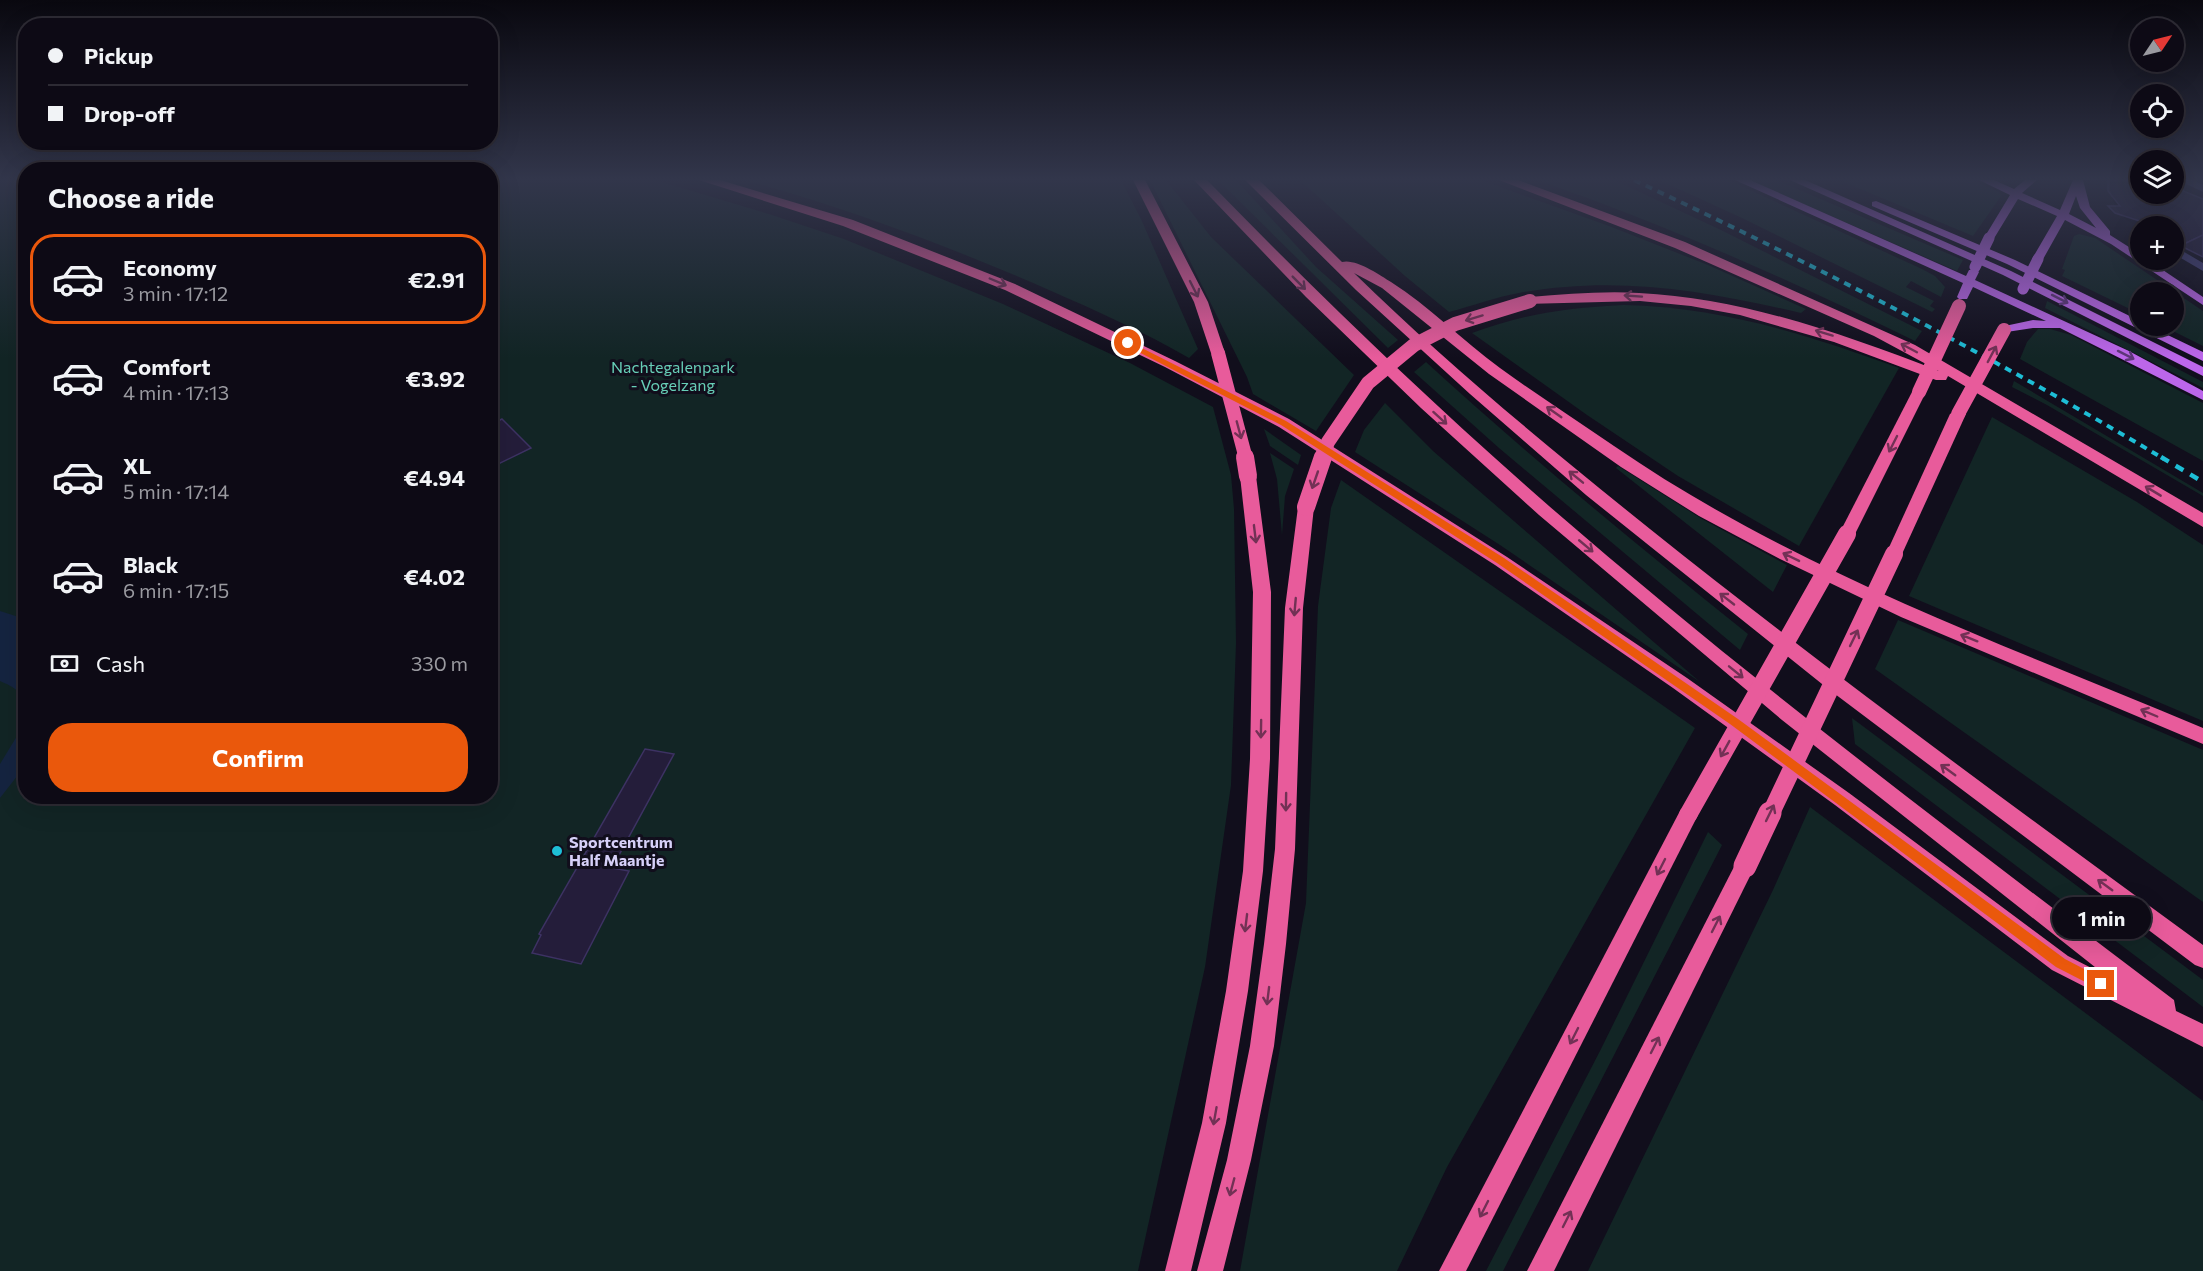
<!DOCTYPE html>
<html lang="en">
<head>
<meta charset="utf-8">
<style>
  :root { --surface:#0d0a15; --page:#16131e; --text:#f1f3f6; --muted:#9a9aa0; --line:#2d2b34; --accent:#ea580c }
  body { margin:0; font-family:Commissioner,sans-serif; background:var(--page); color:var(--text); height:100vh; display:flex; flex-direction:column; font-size:22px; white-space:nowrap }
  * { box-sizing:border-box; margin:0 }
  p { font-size:20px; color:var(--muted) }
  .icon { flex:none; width:33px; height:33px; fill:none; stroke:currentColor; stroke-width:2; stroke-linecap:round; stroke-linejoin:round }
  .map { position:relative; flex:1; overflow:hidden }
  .details { position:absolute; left:18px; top:162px; width:480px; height:642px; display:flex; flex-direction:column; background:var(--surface); border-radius:24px; box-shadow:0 6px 24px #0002,0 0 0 2px var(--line) }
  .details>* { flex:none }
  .guide { position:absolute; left:18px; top:18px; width:480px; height:132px; border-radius:24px; box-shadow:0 6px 24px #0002,0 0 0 2px var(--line); display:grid; align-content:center; height:132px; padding:0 30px; background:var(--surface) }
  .needle { width:39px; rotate:55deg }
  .buttons { position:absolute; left:2130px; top:18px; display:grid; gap:12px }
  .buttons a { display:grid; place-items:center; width:54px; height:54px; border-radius:50%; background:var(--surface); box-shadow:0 6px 24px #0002,0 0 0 2px var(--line); font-size:30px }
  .end { position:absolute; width:27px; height:27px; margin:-14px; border:8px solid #ea580c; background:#fff; box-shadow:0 0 0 3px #fff }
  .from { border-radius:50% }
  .bubble { position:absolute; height:42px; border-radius:21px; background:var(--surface); box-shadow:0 6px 24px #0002,0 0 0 2px var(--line); font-size:20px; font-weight:700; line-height:42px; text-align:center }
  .guide b { display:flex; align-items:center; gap:21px; height:57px; font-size:22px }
  .guide b+b { border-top:2px solid var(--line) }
  .guide i { width:15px; height:15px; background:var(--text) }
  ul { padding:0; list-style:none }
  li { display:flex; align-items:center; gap:18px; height:90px; margin:0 12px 9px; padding:0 18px; border:3px solid transparent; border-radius:24px }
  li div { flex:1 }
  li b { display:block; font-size:22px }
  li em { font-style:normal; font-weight:700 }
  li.active { border-color:var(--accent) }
  li>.icon { width:54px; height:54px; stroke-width:1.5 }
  h2 { padding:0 30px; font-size:27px; line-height:72px }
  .pay { display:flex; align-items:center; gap:15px; height:66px; padding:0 30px; font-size:22px }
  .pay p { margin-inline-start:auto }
  .primary-button { display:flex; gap:12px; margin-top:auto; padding:12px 30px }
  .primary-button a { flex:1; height:69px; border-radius:24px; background:var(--accent); color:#fff; font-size:24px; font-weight:700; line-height:69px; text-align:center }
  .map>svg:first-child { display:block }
  .green { fill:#122525 }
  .water { fill:#152440 }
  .building { fill:#241d3a; stroke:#3d3263; stroke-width:1.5 }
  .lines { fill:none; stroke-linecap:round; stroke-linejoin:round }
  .minor { fill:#433f75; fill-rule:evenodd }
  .major { fill:#bc66ea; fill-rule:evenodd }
  .highway { fill:#e85b9b; fill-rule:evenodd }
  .rail-far1 { stroke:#1ebed6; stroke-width:4; stroke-dasharray:7 6; stroke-linecap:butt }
  .rail { stroke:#1ebed6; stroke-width:4.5; stroke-dasharray:9 8; stroke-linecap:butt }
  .major-bridge { stroke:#bc66ea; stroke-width:11 }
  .highway-bridge-far2 { stroke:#e85b9b; stroke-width:14 }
  .highway-bridge-far1 { stroke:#e85b9b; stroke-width:18 }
  .highway-bridge { stroke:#e85b9b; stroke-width:23 }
  .oneway { stroke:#723155 }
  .oneway2 { stroke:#5e3679 }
  .route { fill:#ea580c }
  .poi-dot { fill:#1ebed6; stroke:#110e1c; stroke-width:2 }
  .labels { text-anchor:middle; stroke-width:6; stroke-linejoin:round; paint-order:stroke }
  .park-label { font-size:16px; fill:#67ceb7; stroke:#110e1c }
  .poi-label { font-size:16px; font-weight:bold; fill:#d6d0f8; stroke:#110e1c; text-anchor:start }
</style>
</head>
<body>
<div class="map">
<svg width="2203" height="1271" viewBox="0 0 2203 1271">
  <rect width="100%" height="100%" fill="#110e1c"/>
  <g class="green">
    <polygon points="0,180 26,180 26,796 490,796 491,180 655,180 769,214 844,239 1003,304 1130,363 1213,407 1231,475 1234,509 1236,643 1231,785 1205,967 1138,1271 0,1271"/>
    <path d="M745 180H1121L1141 219 1198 349 1189 358C1144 332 1097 311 1049 290 951 247 849 209 745 180Z"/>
    <polygon points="1150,180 1166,180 1211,237 1354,375 1316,431 1253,394 1247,377"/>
    <polygon points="1218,180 1236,180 1316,267 1398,340 1388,348"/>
    <path d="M1300 180H1481L1609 226 1708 265 1806 309 1801 313C1706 291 1617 275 1519 293 1496 297 1472 306 1449 312L1405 276Z"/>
    <path d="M1537 180H1614L1721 230 1922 331 1915 341C1792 281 1667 225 1537 180Z"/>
    <polygon points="1659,180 1728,180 1922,269 1935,276 1945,287 1941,297 1911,281 1906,287 1934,301 1930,306 1935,309 1932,312 1742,218"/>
    <polygon points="1749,180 1776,180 1963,260 1957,271"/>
    <polygon points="1839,180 1972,180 1999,192 2001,196 1973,236"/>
    <polygon points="2079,234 2095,238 2203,311 2203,346 2163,326 2174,326 2174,292 2140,292 2140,314 2062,276 2065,270 2062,269 2074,236"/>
    <polygon points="2047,301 2203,382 2203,388 2045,308"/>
    <path d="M1624 305C1721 307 1809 335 1899 368L1799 546 1678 476 1587 415 1472 333C1527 313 1567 308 1624 305Z"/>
    <polygon points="2038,329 2050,329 2071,335 2203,403 2203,461 2020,359 2027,342"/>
    <path d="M1426 362C1530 457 1638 546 1748 634L1740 650 1499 448 1414 372Z"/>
    <polygon points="2014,381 2203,493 2203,496 2047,405 2012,387"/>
    <polygon points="1385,403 1433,451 1700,682 1500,545 1355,452 1364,430"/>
    <polygon points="1992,417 2137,502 2203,545 2203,721 1909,596"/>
    <polygon points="1264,429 1301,455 1298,465 1270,446"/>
    <polygon points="1270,453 1294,469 1285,496 1282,535 1277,479"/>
    <polygon points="1618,466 1702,519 1787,565 1773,592 1616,468"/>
    <polygon points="1341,480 1695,728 1447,1167 1397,1271 1240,1271 1306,903 1318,606 1331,508"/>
    <polygon points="1898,620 2203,750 2203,902 1875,669"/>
    <polygon points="1852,718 2203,980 2203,1007 1855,744"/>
    <polygon points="1810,807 2203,1101 2203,1271 1588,1271 1773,890"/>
    <polygon points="1708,832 1722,845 1503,1271 1486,1271 1601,1049"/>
  </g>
  <g class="water">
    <path d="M0 611 25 619V703C23 691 11 686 0 681Z"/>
    <polygon points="25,723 25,766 0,798 0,764"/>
  </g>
  <g class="building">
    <polygon points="2108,180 2140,180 2140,194 2174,194 2174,187 2203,199 2203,235 2184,244 2174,239 2174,226 2143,226 2149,224 2115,213 2108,206 2120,206 2108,191"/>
    <polygon points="2203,235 2203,257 2179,245 2184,244"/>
    <polygon points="502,419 531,448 490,468 490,425"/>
    <polygon points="645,749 674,754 612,868 629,871 581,964 532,953 541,935 539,934"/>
  </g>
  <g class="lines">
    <g class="minor">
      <polygon points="2178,180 2193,180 2203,185 2203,192"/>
      <polygon points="2174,246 2203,263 2203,271 2174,254"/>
    </g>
    <g class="major">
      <polygon points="1735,180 1750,180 1966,276 1969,270 1977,270 1979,272 1975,280 2129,351 2203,391 2203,400 2060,328 2033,328 2000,333 2000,327 2033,320 2046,321 1973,287 1967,299 1959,299 1957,297 1963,283"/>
      <polygon points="1790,180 1805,180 2011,271 2203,367 2203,376 2003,275"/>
      <path d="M1979 180H1994L2014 189 2025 180H2037L2022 193 2060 210 2073 180H2083L2090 207 2110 231V235L2140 254V260H2148L2203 297V305L2111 244 2065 220 2042 261H2034L2032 259 2057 216 2018 199 1993 240H1985L1984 238 2010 195ZM2076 196 2080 208 2096 228 2069 214Z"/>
      <polygon points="1876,201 2015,260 2140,321 2140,326 2149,326 2203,352 2203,361 2007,264 1872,206 1872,202"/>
    </g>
    <g class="highway">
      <path d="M699 180H720L853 220 1015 284 1175 361 1289 419 1507 557 1687 678 1849 793 2068 956 2105 975 1782 720 1539 515 1421 408 1306 297 1194 180H1207C1317 293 1430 402 1549 506 1749 680 1963 840 2174 1000L2176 1011 2203 1024V1047L2052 970 1835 805 1673 688 1495 565 1279 427 1165 367 1005 290 843 226Z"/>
      <polygon points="1133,180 1145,180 1208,302 1225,353 1223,356 1218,357 1211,353 1194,302"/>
      <path d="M1245 180H1259L1342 262C1355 258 1380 275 1391 282 1429 306 1463 341 1500 368 1537 395 1576 420 1614 446 1794 570 2003 644 2203 728V744L1901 617 1780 559 1699 516 1621 467 1489 374 1382 288 1354 273C1447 364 1549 448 1650 529 1830 673 2017 809 2203 945V968L2195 965 1827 688 1586 495 1470 394 1356 290Z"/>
      <path d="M1499 180H1518L1685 242 1915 345 2203 513V527L1948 376 1946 380H1936L1834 342 1740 315 1691 306 1640 301 1525 304 1523 301 1525 298 1530 297C1566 294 1603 291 1639 293 1743 298 1843 334 1939 371L1874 336 1675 248Z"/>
      <polygon points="1919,387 1926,392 1853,538 1841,538 1839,534 1912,392"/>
      <polygon points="1958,409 1966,414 1902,554 1900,558 1888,558 1886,554 1950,414"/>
      <polygon points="1248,471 1254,472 1256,476 1271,592 1270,759 1263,871 1248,991 1226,1123 1191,1271 1165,1271 1202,1123 1226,991 1243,871 1250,759 1253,592 1240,476 1242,472"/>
      <polygon points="1306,501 1312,503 1314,507 1303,608 1295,849 1286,944 1274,1046 1251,1160 1223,1271 1197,1271 1227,1160 1250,1046 1264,944 1275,849 1285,608 1298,507 1300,503"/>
      <polygon points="1688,806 1695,809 1698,815 1466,1271 1439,1271 1681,809"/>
      <polygon points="1745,857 1752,859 1755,866 1554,1271 1527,1271 1738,859"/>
    </g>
    <path class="rail-far1" d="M1634 180C1815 265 1992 356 2164 459"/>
    <polyline class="rail" points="2161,457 2203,482"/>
    <g class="major-bridge">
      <polyline points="1975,267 1989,238"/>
      <polyline points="2023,289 2038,259"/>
    </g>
    <g class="highway-bridge-far2">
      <polyline points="1218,353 1246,459"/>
      <polyline points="1919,392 1959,306"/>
      <polyline points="1958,414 2004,330"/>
      <polyline points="1322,459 1328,442 1368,383 1414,345 1455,324 1530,301"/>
    </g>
    <g class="highway-bridge-far1">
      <polyline points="1245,457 1248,476"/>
      <polyline points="1306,507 1323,457"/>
      <polyline points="1688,815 1847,534"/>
      <polyline points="1770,815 1894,554"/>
    </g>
    <polyline class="highway-bridge" points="1745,866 1770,813"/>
  </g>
  <defs><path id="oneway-shaft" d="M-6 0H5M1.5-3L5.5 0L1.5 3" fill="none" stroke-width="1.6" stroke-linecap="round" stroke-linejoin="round" transform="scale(1.5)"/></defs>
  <g class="oneway">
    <use href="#oneway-shaft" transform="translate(998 282) rotate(23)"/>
    <use href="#oneway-shaft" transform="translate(1299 283) rotate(45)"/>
    <use href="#oneway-shaft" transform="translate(1194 289) rotate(63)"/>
    <use href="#oneway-shaft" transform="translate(1633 296) rotate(-176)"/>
    <use href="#oneway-shaft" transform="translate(1474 318) rotate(163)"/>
    <use href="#oneway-shaft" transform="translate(1824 333) rotate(-163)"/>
    <use href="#oneway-shaft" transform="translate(1909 348) rotate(-152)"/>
    <use href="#oneway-shaft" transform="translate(1992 354) rotate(-62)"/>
    <use href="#oneway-shaft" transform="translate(1554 412) rotate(-145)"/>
    <use href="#oneway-shaft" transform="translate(1440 418) rotate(42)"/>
    <use href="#oneway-shaft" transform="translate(1239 430) rotate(75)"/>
    <use href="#oneway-shaft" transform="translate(1893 444) rotate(117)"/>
    <use href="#oneway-shaft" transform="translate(1576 477) rotate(-141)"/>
    <use href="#oneway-shaft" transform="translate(1315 480) rotate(109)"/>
    <use href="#oneway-shaft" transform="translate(2153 491) rotate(-149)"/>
    <use href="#oneway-shaft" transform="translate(1255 534) rotate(83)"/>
    <use href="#oneway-shaft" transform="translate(1586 546) rotate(40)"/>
    <use href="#oneway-shaft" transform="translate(1791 557) rotate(-154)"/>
    <use href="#oneway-shaft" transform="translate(1727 599) rotate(-142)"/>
    <use href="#oneway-shaft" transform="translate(1295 607) rotate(95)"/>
    <use href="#oneway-shaft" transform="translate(1854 638) rotate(-64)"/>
    <use href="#oneway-shaft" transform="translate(1969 638) rotate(-158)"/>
    <use href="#oneway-shaft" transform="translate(1736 672) rotate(39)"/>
    <use href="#oneway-shaft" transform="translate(2149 713) rotate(-157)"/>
    <use href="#oneway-shaft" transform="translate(1261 729) rotate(91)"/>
    <use href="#oneway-shaft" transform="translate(1725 749) rotate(119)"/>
    <use href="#oneway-shaft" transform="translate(1948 770) rotate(-144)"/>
    <use href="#oneway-shaft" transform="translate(1286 802) rotate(91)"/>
    <use href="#oneway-shaft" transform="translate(1770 813) rotate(-64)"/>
    <use href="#oneway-shaft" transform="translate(1661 867) rotate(117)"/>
    <use href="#oneway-shaft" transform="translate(2105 885) rotate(-144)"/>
    <use href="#oneway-shaft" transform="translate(1246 923) rotate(97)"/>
    <use href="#oneway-shaft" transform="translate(1716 924) rotate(-63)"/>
    <use href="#oneway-shaft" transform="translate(1268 996) rotate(97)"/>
    <use href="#oneway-shaft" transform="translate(1574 1036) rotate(117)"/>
    <use href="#oneway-shaft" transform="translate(1655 1045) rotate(-63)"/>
    <use href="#oneway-shaft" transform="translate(1215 1116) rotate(100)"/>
    <use href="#oneway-shaft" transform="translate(1232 1187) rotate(105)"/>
    <use href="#oneway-shaft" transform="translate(1484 1209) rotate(117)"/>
    <use href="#oneway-shaft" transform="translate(1567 1219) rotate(-63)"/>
  </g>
  <g class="oneway2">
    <use href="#oneway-shaft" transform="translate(2060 299) rotate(27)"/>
    <use href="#oneway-shaft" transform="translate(2126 355) rotate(27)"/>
  </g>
  <linearGradient id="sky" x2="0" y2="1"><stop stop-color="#09080f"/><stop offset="0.5" stop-color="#32364b"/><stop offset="1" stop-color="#32364b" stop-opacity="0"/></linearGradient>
  <rect width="2203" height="358" fill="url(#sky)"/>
  <polygon class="route" points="1125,342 1130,342 1286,421 1504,558 1738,719 2065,959 2105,980 2105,988 2097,988 2056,967 1730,724 1497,563 1281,425 1125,345"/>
  <circle class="poi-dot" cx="557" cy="851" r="6"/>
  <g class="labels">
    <g class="park-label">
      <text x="673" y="373">Nachtegalenpark<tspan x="673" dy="18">- Vogelzang</tspan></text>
    </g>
    <g class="poi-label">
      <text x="569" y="848">Sportcentrum<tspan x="569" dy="18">Half Maantje</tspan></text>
    </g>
  </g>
</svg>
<div class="buttons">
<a><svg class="needle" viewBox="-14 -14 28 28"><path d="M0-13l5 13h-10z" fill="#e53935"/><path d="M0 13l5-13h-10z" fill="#9a9aa0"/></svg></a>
<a><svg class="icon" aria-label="locate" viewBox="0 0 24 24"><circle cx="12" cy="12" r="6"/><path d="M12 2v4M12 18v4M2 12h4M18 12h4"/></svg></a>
<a><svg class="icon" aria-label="layers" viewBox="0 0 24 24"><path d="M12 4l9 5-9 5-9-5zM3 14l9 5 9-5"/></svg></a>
<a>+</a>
<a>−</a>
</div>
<i class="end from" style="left:1128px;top:343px"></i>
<i class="end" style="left:2101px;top:984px"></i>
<div class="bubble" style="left:2052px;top:897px;width:99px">1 min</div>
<div class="guide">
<b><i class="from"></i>Pickup</b>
<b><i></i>Drop-off</b>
</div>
<section class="details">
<h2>Choose a ride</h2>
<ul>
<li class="active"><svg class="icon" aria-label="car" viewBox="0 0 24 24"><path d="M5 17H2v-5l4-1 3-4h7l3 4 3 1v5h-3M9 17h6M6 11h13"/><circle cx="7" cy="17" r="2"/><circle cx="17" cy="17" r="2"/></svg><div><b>Economy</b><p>3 min · 17:12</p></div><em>€2.91</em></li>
<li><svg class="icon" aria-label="car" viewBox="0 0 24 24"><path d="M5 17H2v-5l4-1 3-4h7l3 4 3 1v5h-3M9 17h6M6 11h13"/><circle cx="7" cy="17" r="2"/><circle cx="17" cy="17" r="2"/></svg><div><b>Comfort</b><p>4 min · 17:13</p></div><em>€3.92</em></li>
<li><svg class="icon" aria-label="car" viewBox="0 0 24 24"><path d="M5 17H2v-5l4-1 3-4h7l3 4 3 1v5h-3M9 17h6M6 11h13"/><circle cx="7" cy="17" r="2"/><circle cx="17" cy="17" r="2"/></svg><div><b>XL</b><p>5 min · 17:14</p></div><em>€4.94</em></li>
<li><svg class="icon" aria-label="car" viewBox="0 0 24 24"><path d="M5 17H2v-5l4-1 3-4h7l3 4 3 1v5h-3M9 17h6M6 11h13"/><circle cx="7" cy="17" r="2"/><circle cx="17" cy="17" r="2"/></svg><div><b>Black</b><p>6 min · 17:15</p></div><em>€4.02</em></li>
</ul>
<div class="pay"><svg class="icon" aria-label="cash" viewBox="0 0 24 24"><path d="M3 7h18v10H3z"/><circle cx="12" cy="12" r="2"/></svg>Cash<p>330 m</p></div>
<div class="primary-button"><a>Confirm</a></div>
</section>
</div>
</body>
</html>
